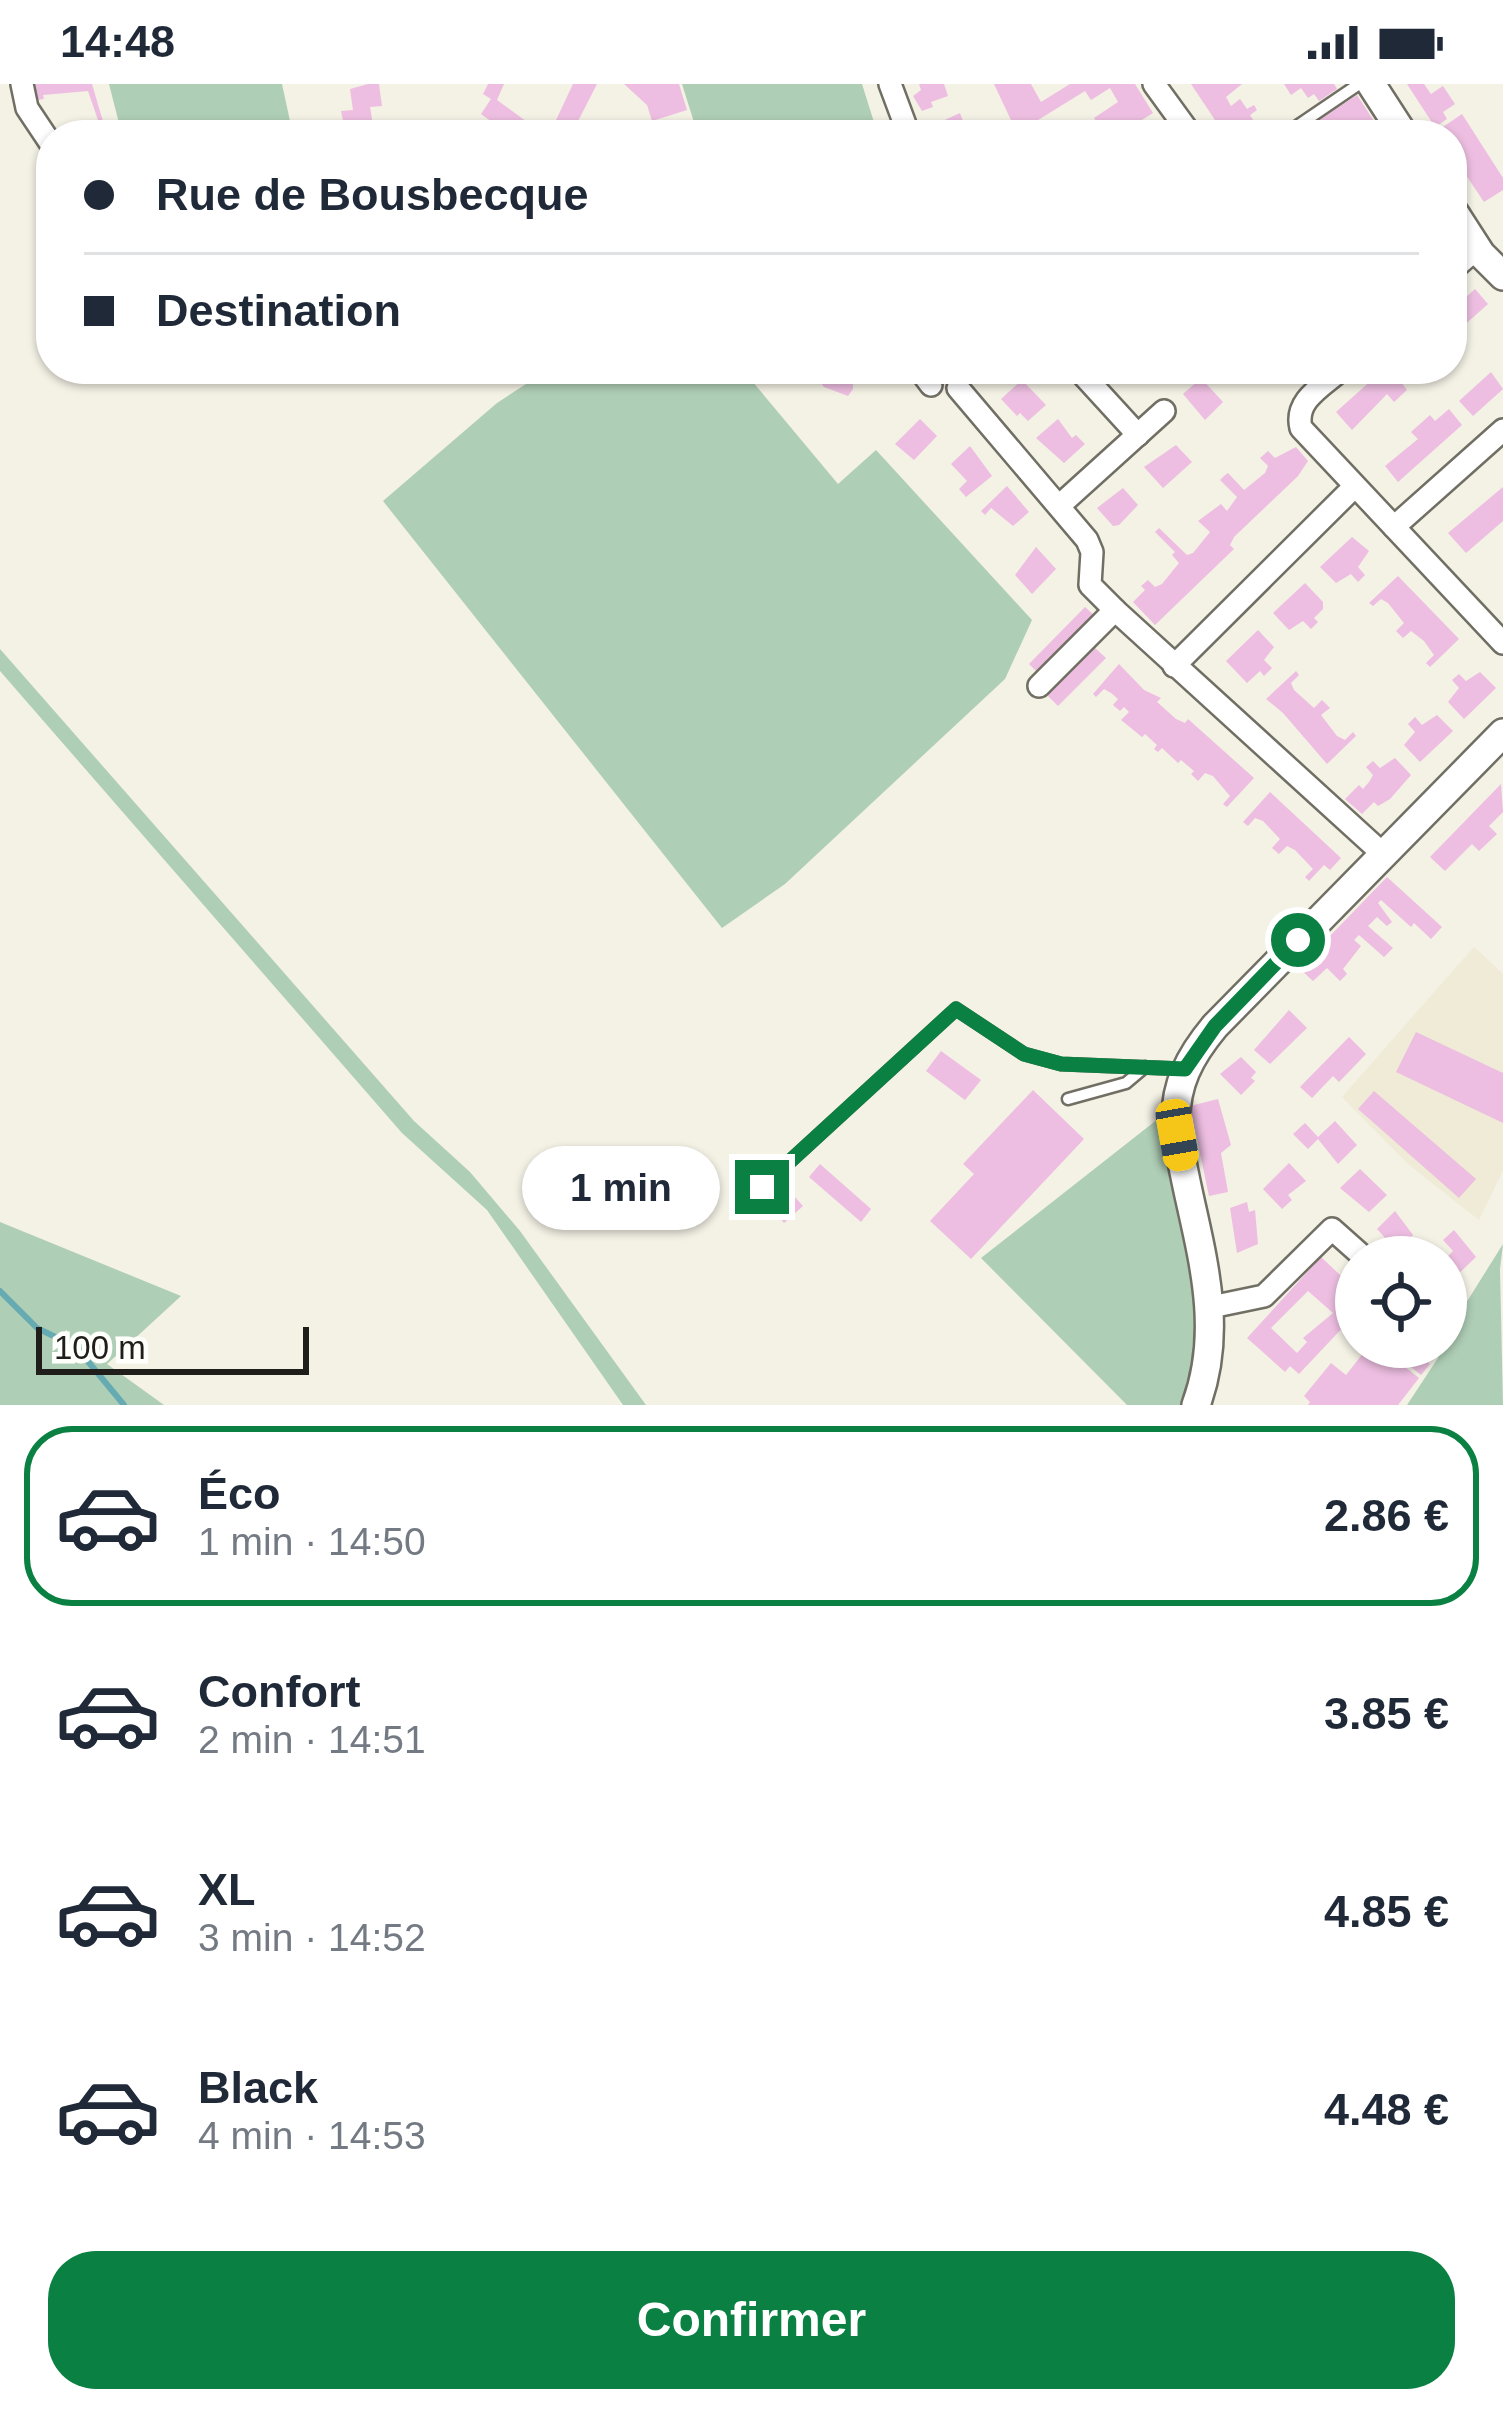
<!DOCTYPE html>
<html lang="fr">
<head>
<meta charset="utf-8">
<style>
  :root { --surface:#fff; --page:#f2f2f3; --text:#1f2937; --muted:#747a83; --line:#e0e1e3; --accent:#0b8043 }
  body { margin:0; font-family:Arial,sans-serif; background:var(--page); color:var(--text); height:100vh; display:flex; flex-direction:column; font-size:45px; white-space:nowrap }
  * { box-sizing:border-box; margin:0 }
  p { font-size:39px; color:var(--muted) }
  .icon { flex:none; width:66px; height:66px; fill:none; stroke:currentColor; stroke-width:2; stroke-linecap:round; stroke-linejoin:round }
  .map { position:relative; height:1321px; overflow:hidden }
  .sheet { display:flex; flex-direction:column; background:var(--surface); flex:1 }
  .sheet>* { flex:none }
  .banner { position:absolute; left:36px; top:36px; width:1431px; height:264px; border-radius:48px; box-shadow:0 3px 9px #0004; display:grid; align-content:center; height:264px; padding:0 48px; background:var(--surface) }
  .tools { position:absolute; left:1335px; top:1152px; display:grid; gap:24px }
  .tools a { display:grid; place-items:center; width:132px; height:132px; border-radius:50%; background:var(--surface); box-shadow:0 3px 9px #0004; font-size:60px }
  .scale { position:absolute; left:36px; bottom:30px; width:273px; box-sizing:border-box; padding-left:12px; border:6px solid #1f1e1a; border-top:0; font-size:33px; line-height:42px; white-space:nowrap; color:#1f1e1a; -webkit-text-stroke:9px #fffffc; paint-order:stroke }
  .end { position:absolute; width:54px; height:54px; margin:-27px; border:15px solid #0b8043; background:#fff; box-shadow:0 0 0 6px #fff }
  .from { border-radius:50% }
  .bubble { position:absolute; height:84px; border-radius:42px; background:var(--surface); box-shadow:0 3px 9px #0004; font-size:39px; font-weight:800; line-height:84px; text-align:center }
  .car { position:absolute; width:36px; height:72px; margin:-36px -18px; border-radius:15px; box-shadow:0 0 9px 3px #0007; background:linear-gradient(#f5c518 24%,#345 0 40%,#f5c518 0 76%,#345 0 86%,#f5c518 0) }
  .banner b { display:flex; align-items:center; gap:42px; height:114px; font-size:45px }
  .banner b+b { border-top:3px solid var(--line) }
  .banner i { width:30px; height:30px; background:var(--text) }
  ul { padding:21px 0 0; list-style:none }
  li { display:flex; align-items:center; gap:36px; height:180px; margin:0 24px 18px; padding:0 24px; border:6px solid transparent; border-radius:48px }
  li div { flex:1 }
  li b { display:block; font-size:45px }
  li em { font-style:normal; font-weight:800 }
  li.on { border-color:var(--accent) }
  li>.icon { width:108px; height:108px; stroke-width:1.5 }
  .action { display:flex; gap:24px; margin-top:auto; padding:24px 48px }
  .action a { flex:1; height:138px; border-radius:48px; background:var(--accent); color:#fff; font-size:48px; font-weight:800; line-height:138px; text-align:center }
  .status { display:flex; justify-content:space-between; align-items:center; height:84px; padding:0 60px; background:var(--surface); direction:ltr }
  .status svg { height:33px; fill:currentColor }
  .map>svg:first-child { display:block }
  .built { fill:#efebd6 }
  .green { fill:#afceb6 }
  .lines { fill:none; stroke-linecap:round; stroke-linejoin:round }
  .stream { stroke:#66aab2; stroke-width:6 }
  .building { fill:#edbee1; fill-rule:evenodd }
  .service-casing { stroke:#716f64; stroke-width:15 }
  .minor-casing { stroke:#716f64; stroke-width:26 }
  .tertiary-casing { stroke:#716f64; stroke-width:32 }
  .service { stroke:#fff; stroke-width:10 }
  .minor { stroke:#fff; stroke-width:21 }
  .tertiary { stroke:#fff; stroke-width:27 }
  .route { stroke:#0b8043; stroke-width:15 }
</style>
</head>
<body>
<div class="status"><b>14:48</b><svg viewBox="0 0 49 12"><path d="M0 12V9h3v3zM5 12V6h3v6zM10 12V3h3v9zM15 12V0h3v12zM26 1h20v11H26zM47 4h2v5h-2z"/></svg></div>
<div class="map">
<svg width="1503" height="1321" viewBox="0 0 1503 1321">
  <rect width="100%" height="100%" fill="#f4f1e5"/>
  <polygon class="built" points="1474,863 1503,890 1503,1086 1479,1136 1407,1079 1342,1013"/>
  <g class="green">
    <polygon points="109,0 282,0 293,51 122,51"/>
    <polygon points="682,0 862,0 878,51 698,51"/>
    <polygon points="549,285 742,285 838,400 876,366 1032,536 1005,595 785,800 722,844 383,417 497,319"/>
    <polygon points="0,565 414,1037 470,1088 520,1147 646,1321 623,1321 487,1126 402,1049 0,587"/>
    <path d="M1163 1031C1177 1106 1222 1254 1181 1321H1127L981 1174Z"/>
    <polygon points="0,1138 181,1212 107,1280 164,1321 0,1321"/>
    <polygon points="1503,1160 1500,1185 1503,1321 1407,1321 1438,1274 1438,1263 1446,1263 1446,1251"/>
  </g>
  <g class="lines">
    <polyline class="stream" points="0,1207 37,1244 76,1263 124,1321"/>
  </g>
  <g class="building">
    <polygon points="25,0 92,0 104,41 100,42 88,7 43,11 44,15 28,17"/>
    <polygon points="368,0 379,0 382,22 370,23 373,41 345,46 341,27 353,26 350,5"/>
    <polygon points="488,0 504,0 497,16 545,51 510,51 481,30 491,15 483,10"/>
    <polygon points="573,0 597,0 574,45 569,43 565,51 549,51"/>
    <polygon points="624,0 679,0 687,26 652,37 647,21"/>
    <polygon points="919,0 944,0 948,12 931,18 933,23 922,27 913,12 921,6"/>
    <polygon points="994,0 1031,0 1041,18 1070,0 1135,0 1153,29 1118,51 1105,51 1094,34 1118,18 1110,4 1091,16 1085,7 1017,49"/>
    <polygon points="1191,0 1242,0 1226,13 1231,22 1240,15 1247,25 1254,21 1257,26 1250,31 1255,39 1246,45 1251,51 1225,51"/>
    <polygon points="1284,0 1334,0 1337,5 1319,17 1314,10 1308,14 1301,4 1291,11"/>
    <polygon points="1407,0 1424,0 1431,10 1443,2 1455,20 1443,28 1447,35 1435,43"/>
    <polygon points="1357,11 1383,51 1350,51 1347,46 1340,51 1296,51"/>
    <polygon points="960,29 968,51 925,51 923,46"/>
    <polygon points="1462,30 1503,94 1503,106 1484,118 1452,70 1452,51 1440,51 1437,47"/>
    <polygon points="1475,205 1488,220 1461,244 1452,234 1452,226"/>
    <polygon points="810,285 853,288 853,305 848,312 824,303"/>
    <polygon points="1384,285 1416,285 1401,298 1407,306 1394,318 1387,310 1352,346 1336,328"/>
    <polygon points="1491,288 1503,305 1473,332 1459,317"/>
    <polygon points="1201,294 1223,318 1205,336 1183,310"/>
    <polygon points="1022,296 1046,321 1028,337 1020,329 1017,332 1001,315"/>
    <polygon points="1449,325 1462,341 1398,398 1385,382 1418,355 1411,348 1430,331 1435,337"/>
    <polygon points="920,335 937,352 914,376 895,360"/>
    <polygon points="1058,335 1072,354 1076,351 1085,360 1064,379 1036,354"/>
    <polygon points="1176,361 1192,378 1163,404 1144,383"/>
    <polygon points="970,362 992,392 966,413 959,405 967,397 951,380"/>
    <polygon points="1296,363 1308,377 1298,392 1234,453 1230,461 1234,465 1155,541 1133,518 1145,506 1141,502 1148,496 1155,503 1162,500 1179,479 1172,471 1175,468 1155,448 1159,444 1187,471 1193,469 1210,448 1198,437 1221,420 1227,427 1237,413 1220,396 1224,392 1228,389 1244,406 1265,389 1268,382 1260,374 1268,367 1275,374"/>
    <polygon points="1007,402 1029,428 1013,442 991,424 985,431 981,427"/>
    <polygon points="1503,403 1503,437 1466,469 1448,449"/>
    <polygon points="1123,404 1138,421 1119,441 1113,442 1097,424"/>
    <polygon points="1352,453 1369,467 1358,483 1365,491 1358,498 1351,490 1336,499 1320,483"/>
    <polygon points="1036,463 1056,485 1032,510 1015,491"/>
    <polygon points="1398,492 1459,555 1430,583 1426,579 1434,571 1424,557 1411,547 1403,554 1396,547 1404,539 1388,519 1381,515 1373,522 1369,519"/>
    <polygon points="1305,499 1323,518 1323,525 1314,534 1318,538 1311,545 1303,537 1289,546 1273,529"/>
    <polygon points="1085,523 1096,533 1039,590 1029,580"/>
    <polygon points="1258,546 1274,563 1264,576 1272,584 1264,592 1260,587 1247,599 1226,577"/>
    <polygon points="1095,564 1106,574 1058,622 1047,611"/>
    <polygon points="1119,580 1144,606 1161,614 1157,618 1176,635 1185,639 1188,635 1254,694 1227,723 1223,720 1230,712 1213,692 1205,689 1198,697 1191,690 1194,687 1181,676 1178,679 1162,664 1158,668 1154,665 1157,661 1145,650 1142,653 1121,636 1129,628 1124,623 1120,627 1113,621 1118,615 1111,609 1104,605 1096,613 1093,610"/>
    <polygon points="1296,587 1299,591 1291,599 1294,606 1314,624 1322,616 1330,624 1321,631 1337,652 1345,656 1353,648 1356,652 1327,680 1283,629 1266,615"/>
    <polygon points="1480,588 1496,604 1464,635 1448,618 1459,604 1452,596 1459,590 1466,597"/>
    <polygon points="1437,631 1453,647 1420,678 1404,661 1415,648 1408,640 1415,633 1422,641"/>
    <polygon points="1395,674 1411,691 1390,715 1378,722 1374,718 1362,730 1345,715 1359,701 1363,705 1369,698 1373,691 1366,683 1373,677 1380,684"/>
    <polygon points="1501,700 1503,728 1489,742 1497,750 1479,767 1472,760 1445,787 1430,773"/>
    <polygon points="1270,708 1341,774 1330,786 1324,781 1309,797 1305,793 1313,785 1295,766 1287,762 1279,770 1272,764 1280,755 1263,737 1255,734 1248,742 1243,738"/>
    <polygon points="1387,793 1442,843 1431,855 1414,839 1411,843 1381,816 1378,819 1392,838 1387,842 1377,833 1368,842 1393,864 1384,873 1359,851 1354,856 1361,862 1343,885 1347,890 1340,897 1327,884 1313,897 1299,884"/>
    <polygon points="1289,926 1307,944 1270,980 1254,966"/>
    <polygon points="1416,948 1503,989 1503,1039 1396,988"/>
    <polygon points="1349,953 1366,970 1339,998 1333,992 1312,1014 1300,1003"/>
    <polygon points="941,967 981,996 965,1016 926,987"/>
    <polygon points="1241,973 1256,988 1251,994 1255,997 1241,1011 1220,990"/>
    <polygon points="1033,1006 1084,1055 971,1175 930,1137 974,1090 963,1080"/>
    <polygon points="1374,1007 1476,1095 1459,1114 1358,1025"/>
    <polygon points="1218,1015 1231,1061 1221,1069 1228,1108 1209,1112 1190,1022"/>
    <polygon points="1335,1037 1357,1061 1338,1080 1318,1055 1308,1065 1293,1050 1305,1039 1318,1053"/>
    <polygon points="1289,1079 1306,1097 1288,1111 1292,1116 1282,1125 1263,1105"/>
    <polygon points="820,1080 871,1125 861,1138 809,1093"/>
    <polygon points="1360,1085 1387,1111 1369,1128 1340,1104"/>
    <polygon points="783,1100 803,1122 784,1139 765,1116"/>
    <polygon points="1247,1118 1249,1128 1255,1126 1258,1160 1237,1169 1230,1124"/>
    <polygon points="1395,1127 1413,1151 1397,1167 1377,1145"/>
    <polygon points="1454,1146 1476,1173 1455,1193 1446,1184 1446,1174 1453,1167 1443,1156"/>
    <path d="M1321 1173 1356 1206V1248L1347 1239 1299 1290 1290 1282 1285 1288 1247 1254ZM1308 1207 1333 1229 1303 1254 1307 1258 1297 1269 1271 1244Z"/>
    <polygon points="1368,1263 1380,1263 1419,1294 1398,1321 1308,1321 1310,1318 1304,1312 1331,1279 1346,1291"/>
    <polygon points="1386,1263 1409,1263 1430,1280 1421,1291"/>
  </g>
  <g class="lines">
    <g class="service-casing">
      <g id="service">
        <polyline points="1287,49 1359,0"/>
        <polyline points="1068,1015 1126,999 1145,983"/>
        <polyline points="762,1103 956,925 1024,970 1061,980 1184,985"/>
      </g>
    </g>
    <g class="minor-casing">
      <g id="minor">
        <polyline points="22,0 27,24 51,60"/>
        <polyline points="890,0 909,51"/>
        <polyline points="1154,0 1191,51"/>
        <polyline points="114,51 118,51"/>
        <polyline points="1452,186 1477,164"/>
        <polyline points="919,285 931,301"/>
        <path d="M1342 285C1323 302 1294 316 1301 344L1503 559"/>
        <polyline points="1084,292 1138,351"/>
        <polyline points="958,304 1087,456 1092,468 1090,501 1115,526"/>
        <polyline points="1059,422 1164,327"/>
        <polyline points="1394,443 1503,346"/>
        <polyline points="1174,582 1354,403"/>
        <polyline points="1039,602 1115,526 1383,770"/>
        <polyline points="1211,1223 1264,1212 1332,1145 1359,1169"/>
      </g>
    </g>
    <g class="tertiary-casing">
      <g id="tertiary">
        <polyline points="1371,0 1404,51"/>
        <polyline points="1452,125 1481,170 1503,192"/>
        <path d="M1196 1321C1231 1227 1188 1136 1176 1042 1174 1001 1190 972 1215 942L1503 649"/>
      </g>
    </g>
    <use href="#service" class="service"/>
    <use href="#minor" class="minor"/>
    <use href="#tertiary" class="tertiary"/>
  </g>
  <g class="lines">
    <polyline class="route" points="762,1103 956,925 1024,970 1061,980 1185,985 1215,942 1298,856"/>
  </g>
</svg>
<div class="tools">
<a><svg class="icon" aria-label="locate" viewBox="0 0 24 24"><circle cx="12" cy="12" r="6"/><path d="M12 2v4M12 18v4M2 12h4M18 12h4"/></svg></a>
</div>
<div class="scale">100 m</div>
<i class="end from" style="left:1298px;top:856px"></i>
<i class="end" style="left:762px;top:1103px"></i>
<div class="bubble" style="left:522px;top:1062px;width:198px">1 min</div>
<i class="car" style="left:1177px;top:1051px;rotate:170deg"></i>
<div class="banner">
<b><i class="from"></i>Rue de Bousbecque</b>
<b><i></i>Destination</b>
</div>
</div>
<section class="sheet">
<ul>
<li class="on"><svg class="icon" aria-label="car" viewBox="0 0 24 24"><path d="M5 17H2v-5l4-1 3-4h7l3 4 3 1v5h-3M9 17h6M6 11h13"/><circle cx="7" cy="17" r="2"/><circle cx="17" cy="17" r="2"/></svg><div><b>Éco</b><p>1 min · 14:50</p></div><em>2.86 €</em></li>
<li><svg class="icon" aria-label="car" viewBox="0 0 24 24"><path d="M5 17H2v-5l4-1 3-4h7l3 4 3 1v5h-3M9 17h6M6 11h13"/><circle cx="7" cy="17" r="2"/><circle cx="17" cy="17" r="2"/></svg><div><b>Confort</b><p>2 min · 14:51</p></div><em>3.85 €</em></li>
<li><svg class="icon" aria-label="car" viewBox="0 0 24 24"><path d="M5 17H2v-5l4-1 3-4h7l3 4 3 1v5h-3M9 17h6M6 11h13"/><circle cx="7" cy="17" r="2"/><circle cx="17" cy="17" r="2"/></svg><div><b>XL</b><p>3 min · 14:52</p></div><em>4.85 €</em></li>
<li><svg class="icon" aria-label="car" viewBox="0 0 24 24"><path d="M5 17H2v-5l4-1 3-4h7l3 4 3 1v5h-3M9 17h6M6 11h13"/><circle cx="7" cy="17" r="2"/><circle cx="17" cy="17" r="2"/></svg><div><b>Black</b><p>4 min · 14:53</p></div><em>4.48 €</em></li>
</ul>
<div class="action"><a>Confirmer</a></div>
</section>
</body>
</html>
